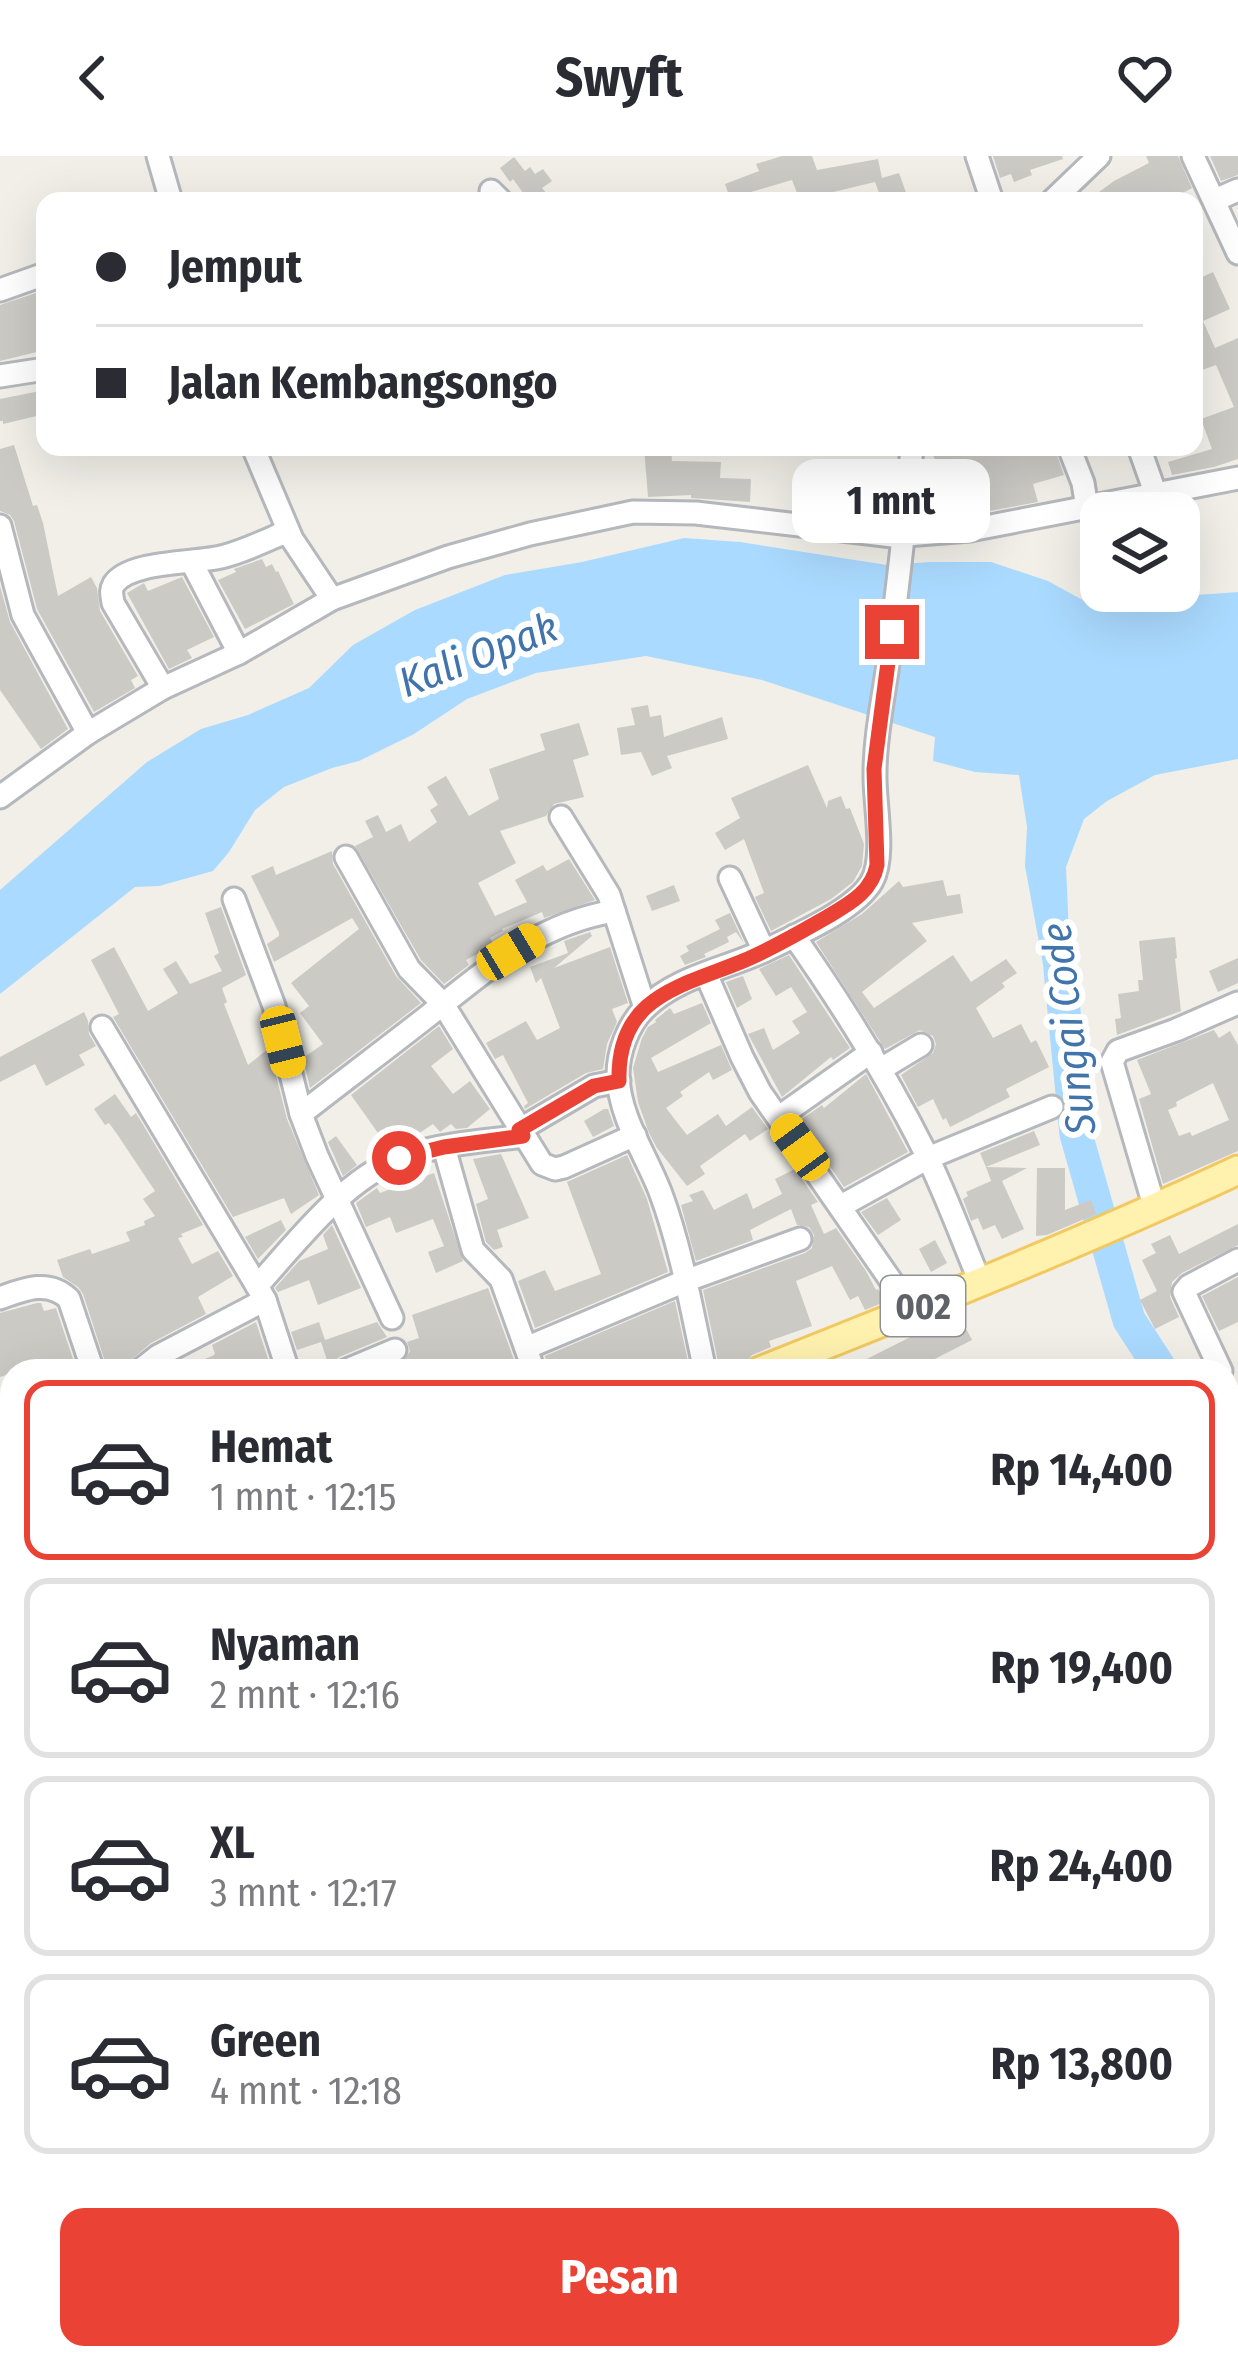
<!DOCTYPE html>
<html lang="id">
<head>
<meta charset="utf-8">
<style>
  :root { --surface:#fff; --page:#f7f7f7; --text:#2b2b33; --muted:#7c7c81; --line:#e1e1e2; --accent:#ea4335 }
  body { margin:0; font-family:"Fira Sans Condensed",sans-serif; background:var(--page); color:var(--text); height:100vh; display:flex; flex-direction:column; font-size:45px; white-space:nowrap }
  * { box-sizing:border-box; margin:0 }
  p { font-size:39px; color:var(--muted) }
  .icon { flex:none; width:66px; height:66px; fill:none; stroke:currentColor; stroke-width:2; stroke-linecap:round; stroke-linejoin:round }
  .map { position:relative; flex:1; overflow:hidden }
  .drawer { position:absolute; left:0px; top:1203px; width:1239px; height:1011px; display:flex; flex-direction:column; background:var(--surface); border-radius:36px 36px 0 0; box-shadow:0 12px 48px #0002 }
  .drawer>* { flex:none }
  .guide { position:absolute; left:36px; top:36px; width:1167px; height:264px; border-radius:24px; box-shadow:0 12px 48px #0002; display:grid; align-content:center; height:264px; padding:0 60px; background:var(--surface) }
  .fabs { position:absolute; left:1080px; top:336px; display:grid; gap:24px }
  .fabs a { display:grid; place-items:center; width:120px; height:120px; border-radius:24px; background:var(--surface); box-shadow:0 12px 48px #0002; font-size:60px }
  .end { position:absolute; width:54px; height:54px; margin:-27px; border:15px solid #ea4335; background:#fff; box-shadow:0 0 0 6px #fff }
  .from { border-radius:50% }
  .bubble { position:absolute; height:84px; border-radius:24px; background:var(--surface); box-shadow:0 12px 48px #0002; font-size:39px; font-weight:700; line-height:84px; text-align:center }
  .car { position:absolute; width:36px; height:72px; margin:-36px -18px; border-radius:15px; box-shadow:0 0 9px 3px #0007; background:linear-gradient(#f5c518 24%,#345 0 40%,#f5c518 0 76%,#345 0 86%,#f5c518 0) }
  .guide b { display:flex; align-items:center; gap:42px; height:114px; font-size:45px }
  .guide b+b { border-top:3px solid var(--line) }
  .guide i { width:30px; height:30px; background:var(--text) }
  ul { padding:21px 0 0; list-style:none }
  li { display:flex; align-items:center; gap:36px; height:180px; margin:0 24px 18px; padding:0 36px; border:6px solid var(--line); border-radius:24px }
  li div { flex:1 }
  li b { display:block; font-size:45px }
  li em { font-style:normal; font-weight:700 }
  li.current { border-color:var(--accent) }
  li>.icon { width:108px; height:108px; stroke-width:1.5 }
  .action { display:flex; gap:24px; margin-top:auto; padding:24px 60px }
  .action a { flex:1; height:138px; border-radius:24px; background:var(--accent); color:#fff; font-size:48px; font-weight:700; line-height:138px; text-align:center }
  header { display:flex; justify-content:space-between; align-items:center; height:156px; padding:0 60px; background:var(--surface); font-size:54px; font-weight:700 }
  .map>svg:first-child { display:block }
  .water { fill:#aadaff }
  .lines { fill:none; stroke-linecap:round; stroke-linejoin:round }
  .river { stroke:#aadaff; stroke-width:33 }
  .building { fill:#cccac5; fill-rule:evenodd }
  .minor-casing { stroke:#b5b8bc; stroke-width:27 }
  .major-casing { stroke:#f2c960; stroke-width:33 }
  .minor { stroke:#fff; stroke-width:21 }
  .major { stroke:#fff2af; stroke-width:27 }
  .route { stroke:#ea4335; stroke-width:15 }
  .labels { text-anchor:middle; stroke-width:12; stroke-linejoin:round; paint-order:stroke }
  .shield { fill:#fff; stroke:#8f9295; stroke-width:3 }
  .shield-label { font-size:36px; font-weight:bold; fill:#5f6368 }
  .water-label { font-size:42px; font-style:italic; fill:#4174aa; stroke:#fff }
</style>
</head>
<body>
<header><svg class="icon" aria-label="back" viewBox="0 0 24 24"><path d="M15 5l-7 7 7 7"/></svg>Swyft<svg class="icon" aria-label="heart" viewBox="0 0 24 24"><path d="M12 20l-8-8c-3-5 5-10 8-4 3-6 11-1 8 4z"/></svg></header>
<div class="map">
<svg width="1238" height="2213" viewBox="0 0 1238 2213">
  <rect width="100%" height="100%" fill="#f1efe8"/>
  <polygon class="water" points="684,382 740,386 887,409 931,406 991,406 1048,425 1099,453 1156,442 1238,436 1238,603 1155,619 1107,645 1084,663 1066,711 1069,779 1081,865 1051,852 1025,710 1027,671 1019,619 975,616 933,605 935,581 762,524 646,500 536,517 467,543 414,578 359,605 332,612 284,631 255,654 229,696 213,715 159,730 135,731 0,838 0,734 147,606 201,573 248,559 309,532 353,489 415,454 505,419 582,406"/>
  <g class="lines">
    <g class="river">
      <polyline points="1060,814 1076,978 1129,1164 1162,1215"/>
      <polyline points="1227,1361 1238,1376"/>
      <polyline points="1227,1986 1238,1977"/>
      <polyline points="945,2213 959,2202"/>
    </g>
  </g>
  <g class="building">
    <polygon points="782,0 812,0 817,14 878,3 882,22 899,17 909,45 882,45 875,26 825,38 827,45 800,45 792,24 751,36 754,45 731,45 725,28 759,15 756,8"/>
    <polygon points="993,0 1062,0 1063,3 1030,14 1032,19 1014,26 1011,18 1000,22"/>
    <polygon points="1146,0 1178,0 1192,32 1168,45 1087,45 1114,25 1149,7"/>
    <polygon points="1210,0 1238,0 1238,19 1221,25"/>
    <polygon points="514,1 525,15 530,11 535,18 543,13 552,25 542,32 553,45 529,45 513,23 510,26 500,12"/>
    <polygon points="1213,116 1230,153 1203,165 1215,192 1238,182 1238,303 1214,311 1172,319 1168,306 1212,293 1201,263 1234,251 1216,209 1194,217 1194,125"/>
    <polygon points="45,134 45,194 0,205 0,149"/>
    <polygon points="45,234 45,258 3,268 3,265 0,265 0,243"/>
    <polygon points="14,289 33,350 37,349 43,367 58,440 91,421 97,432 100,455 138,520 131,524 135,532 94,556 37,453 14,365 10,359 0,355 0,293"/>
    <polygon points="644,291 671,291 672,305 721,306 720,322 751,323 750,346 691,342 691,339 648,341"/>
    <polygon points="930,291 1054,291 1064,319 1033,328 1038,346 968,359 964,359 963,356 949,360 943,335 923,341 925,318 939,314"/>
    <polygon points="869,307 894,309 887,364 818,356 819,338 828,339 828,334 867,337"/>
    <polygon points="262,403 266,411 272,408 276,416 278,415 294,448 245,473 218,424 236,416 234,413"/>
    <polygon points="182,421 214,481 187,494 192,502 169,513 127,437 144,427 148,435"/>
    <polygon points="0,430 10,466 68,573 41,593 0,534"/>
    <polygon points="648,549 650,561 661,559 664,581 722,561 728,583 667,600 672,612 652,620 641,596 621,599 617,572 635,569 631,552"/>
    <polygon points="579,567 589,599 573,604 584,641 554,648 546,660 500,675 516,707 478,727 495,760 527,746 515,724 543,709 547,715 569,703 595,744 544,762 542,756 502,773 503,775 490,782 494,789 466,804 469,809 444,828 421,804 355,690 373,681 365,665 378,659 386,676 401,668 409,686 437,666 430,654 438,649 427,631 446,620 469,660 499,643 489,613 545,594 540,578"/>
    <polygon points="808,609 827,652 828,645 841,640 846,653 850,652 864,688 862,710 853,726 831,743 771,775 755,741 764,737 744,683 725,694 715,677 740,662 731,642"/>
    <polygon points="332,695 333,708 396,820 421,847 310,932 303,902 323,888 300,857 309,850 291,827 359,773 352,762 274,806 267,788 279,780 279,777 251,720 273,710 276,719"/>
    <polygon points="943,724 947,740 960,738 963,757 912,767 927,785 862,836 874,852 953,799 971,826 1006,803 1017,817 1002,827 1005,831 976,852 993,882 1021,868 1031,887 1036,884 1049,911 1006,933 1010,941 950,971 946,962 943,964 933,943 918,951 901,919 933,897 936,888 933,880 920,874 885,893 816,786 862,758 899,725 903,731"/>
    <polygon points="674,729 680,745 652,755 646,740"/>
    <polygon points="221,751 246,819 222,832 227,846 224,848 248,909 268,893 270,896 287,963 319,1039 291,1058 284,1042 233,1061 113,861 119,858 91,804 114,791 148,855 178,837 163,813 176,805 190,828 222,815 214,800 219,797 205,757"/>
    <polygon points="730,757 744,787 736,776 727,781 729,786 704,798 706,801 685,809 680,800 689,795 686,790 720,773 715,764"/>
    <polygon points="590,776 592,780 554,812 610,791 628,847 612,853 617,866 607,888 603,913 586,917 525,953 524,950 528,947 503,899 495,903 486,887 526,865 537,884 560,872 541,822 536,827 530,811 568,797 564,785"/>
    <polygon points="1175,781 1177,802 1175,803 1181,855 1117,879 1115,863 1121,862 1118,838 1139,835 1138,824 1143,824 1139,785"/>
    <polygon points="789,799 850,892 833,904 831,901 782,941 748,878 764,872 773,894 800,877 792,865 807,856 791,831 776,840 759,813"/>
    <polygon points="1238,802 1238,827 1218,836 1209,815"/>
    <polygon points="743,820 752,843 737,852 726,826"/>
    <polygon points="702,847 711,867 651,902 658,916 721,889 732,914 713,924 709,916 680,936 683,940 666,952 687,979 718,958 726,970 752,951 768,973 750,985 745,978 700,1010 705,1018 687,1030 657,992 649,977 638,946 633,912 642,882 648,871 656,866 655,864 670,852 674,858"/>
    <polygon points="84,856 88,865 89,878 96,890 79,899 85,909 46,930 35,908 0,926 0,901"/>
    <polygon points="439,870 453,893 431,910 453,938 470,925 490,953 467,972 456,973 451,968 440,976 433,968 412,982 388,991 351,939"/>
    <path d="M1214 874 1219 882 1230 875 1238 889V995L1163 1028 1139 943 1151 938 1137 904ZM1213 927 1229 964 1192 980 1190 976 1179 980 1168 954 1177 950 1176 946Z"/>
    <polygon points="866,918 908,996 844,1031 799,965 822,949 824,952"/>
    <polygon points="115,938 131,961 136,957 203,1069 181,1078 183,1081 178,1082 192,1108 218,1095 233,1120 198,1141 206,1158 151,1187 125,1209 108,1215 83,1138 78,1131 63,1121 57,1104 90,1093 92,1098 130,1085 126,1076 145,1069 144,1065 155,1060 143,1043 155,1035 117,978 109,967 105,969 94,953"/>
    <polygon points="604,953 608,953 614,970 593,981 584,965"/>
    <polygon points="1034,975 1040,989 986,1011 980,997"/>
    <polygon points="336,980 357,1009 343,1020 328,986"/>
    <polygon points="501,998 529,1062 497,1074 503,1091 494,1094 486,1086 476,1048 488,1043 473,1003"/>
    <polygon points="627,999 647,1043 668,1116 535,1172 518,1125 545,1114 555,1135 601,1118 567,1026"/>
    <polygon points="986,1011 1027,1012 1002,1025 1024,1073 1002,1083 995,1069 983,1074 978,1062 971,1065 963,1043 968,1040 966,1036 991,1025"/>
    <polygon points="1037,1012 1065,1012 1065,1054 1091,1044 1096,1058 1047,1079 1036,1080"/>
    <polygon points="795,1013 818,1046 811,1049 824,1078 836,1072 866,1115 876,1134 878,1133 887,1145 865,1154 858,1140 850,1144 832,1110 796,1125 812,1170 769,1185 771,1191 752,1199 742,1211 720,1215 703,1134 805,1097 812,1092 814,1079 809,1071 797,1069 791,1053 750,1074 753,1084 696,1105 681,1049 693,1045 689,1039 703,1034 714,1054 747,1037 753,1053 782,1038 775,1023"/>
    <polygon points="434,1017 463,1105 436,1117 428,1096 444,1090 433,1063 396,1077 390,1061 366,1071 356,1047 377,1032 380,1037"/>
    <polygon points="887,1042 901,1064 878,1079 861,1056"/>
    <polygon points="281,1064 286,1074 258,1103 245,1081"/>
    <polygon points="1238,1068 1238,1089 1182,1117 1172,1126 1170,1141 1179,1161 1155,1173 1140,1144 1157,1135 1142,1104 1156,1097 1151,1088 1170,1079 1179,1098"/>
    <polygon points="332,1069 361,1132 318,1149 309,1124 278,1136 275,1132 299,1105 328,1093 323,1079"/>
    <polygon points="935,1084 947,1107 931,1116 919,1093"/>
    <polygon points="1238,1121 1238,1166 1219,1175 1202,1140"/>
    <polygon points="488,1132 518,1215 406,1215 403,1206 410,1195 407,1186 419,1182 412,1159"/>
    <polygon points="675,1145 690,1215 549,1215 545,1200"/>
    <polygon points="37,1147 41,1147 44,1155 56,1152 77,1215 37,1215 35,1210 0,1221 0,1157"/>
    <polygon points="958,1157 972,1184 911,1215 843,1215"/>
    <polygon points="256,1166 272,1215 176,1215 212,1200 215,1198 212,1189"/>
    <polygon points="319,1166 325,1184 377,1166 387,1181 339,1201 329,1210 321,1186 297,1194 291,1176"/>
  </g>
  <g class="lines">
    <g class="minor-casing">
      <g id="minor">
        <polyline points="158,0 171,45"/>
        <polyline points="977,0 992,45"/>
        <polyline points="1193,0 1238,97"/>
        <polyline points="491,35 501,45"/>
        <polyline points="1215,44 1238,34"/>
        <polyline points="1052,45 1099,0"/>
        <polyline points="0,134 45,118"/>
        <polyline points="0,220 45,213"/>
        <polyline points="253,291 292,383 332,443"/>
        <polyline points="1069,291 1083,327 1087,352"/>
        <polyline points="1139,291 1156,339"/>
        <polyline points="0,370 23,459 88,577"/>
        <polyline points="192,407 239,497"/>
        <path d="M163 532 113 447C112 439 110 435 114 428 130 404 198 408 225 400 247 394 267 384 288 375"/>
        <polyline points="0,641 88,577 163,532 239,497 332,443 448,401 530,378 633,356 696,357 893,380 970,374 1238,322"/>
        <polyline points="561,661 609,739 645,852"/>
        <polyline points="346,701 409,813 443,848 542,1008 555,1013 564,1011 635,979"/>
        <polyline points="730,722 764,795"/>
        <polyline points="234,743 274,850 301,958 317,1000 392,1162"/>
        <path d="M794 780C843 850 887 920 925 996 946 1038 962 1083 980 1126"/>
        <polyline points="706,818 742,901 760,936 912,1155"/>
        <polyline points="102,871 257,1130"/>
        <polyline points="881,913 921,889"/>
        <path d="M301 958C343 925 386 893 428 860 488 813 537 768 614 755"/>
        <polyline points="779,961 871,896"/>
        <polyline points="519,974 594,930 619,925"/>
        <polyline points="444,991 473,1094 501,1123 534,1215"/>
        <polyline points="841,1050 928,1002 1052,951"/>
        <polyline points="1155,1053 1112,906 1118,895 1176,874 1238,847"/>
        <path d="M0 1142C24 1133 49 1123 69 1143L93 1215"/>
        <polyline points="526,1192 685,1125 800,1083"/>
        <polyline points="139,1215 158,1200 265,1144"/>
        <path d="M288 1215 265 1144 257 1130C300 1083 349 1016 412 998 448 987 486 985 523 980"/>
        <polyline points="345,1215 395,1194"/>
        <path d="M705 1215C692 1156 682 1095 661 1038 647 1000 619 962 618 919 618 896 628 869 644 853 677 820 726 813 766 794 796 779 856 754 872 725 886 700 874 646 875 617 875 581 883 544 888 508 897 436 906 364 912 291"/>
        <polyline points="1221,1215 1184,1136 1189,1130 1238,1104"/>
        <polyline points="0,1301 12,1298"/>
        <polyline points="0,1864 12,1859"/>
        <polyline points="0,1963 12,1970"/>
        <polyline points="1226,2202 1232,2213"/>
        <polyline points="201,2213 220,2202"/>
      </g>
    </g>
    <g class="major-casing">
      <g id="major">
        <path d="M760 1215C921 1151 1081 1087 1238 1014"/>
        <polyline points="0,1486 12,1482"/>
      </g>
    </g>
    <use href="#minor" class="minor"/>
    <use href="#major" class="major"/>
  </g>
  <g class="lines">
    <path class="route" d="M399 1002 444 991 523 980 519 974 594 930 619 925C617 840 680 831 743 805 772 793 799 777 827 761 849 748 872 736 877 709L874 613 892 476"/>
  </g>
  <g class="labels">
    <rect class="shield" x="881" y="1120" width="84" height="60" rx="9"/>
    <g class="shield-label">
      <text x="923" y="1163">002</text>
    </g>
    <g class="water-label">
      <text transform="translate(478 498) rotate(-21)" y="15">Kali Opak</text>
      <text transform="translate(1068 873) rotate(-97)" y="15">Sungai Code</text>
    </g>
  </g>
</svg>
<div class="fabs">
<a><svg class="icon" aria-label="layers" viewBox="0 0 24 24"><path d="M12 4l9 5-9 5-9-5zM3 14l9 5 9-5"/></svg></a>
</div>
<i class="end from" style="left:399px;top:1002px"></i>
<i class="end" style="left:892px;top:476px"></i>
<div class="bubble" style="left:792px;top:303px;width:198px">1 mnt</div>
<i class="car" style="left:511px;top:796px;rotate:59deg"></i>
<i class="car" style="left:283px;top:886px;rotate:166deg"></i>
<i class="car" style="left:800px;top:991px;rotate:324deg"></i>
<div class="guide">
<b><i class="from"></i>Jemput</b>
<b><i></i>Jalan Kembangsongo</b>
</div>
<section class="drawer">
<ul>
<li class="current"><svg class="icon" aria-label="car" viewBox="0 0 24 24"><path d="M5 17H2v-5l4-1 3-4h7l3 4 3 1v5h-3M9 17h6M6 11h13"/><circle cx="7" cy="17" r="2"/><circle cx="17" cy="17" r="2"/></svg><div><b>Hemat</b><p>1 mnt · 12:15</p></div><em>Rp 14,400</em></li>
<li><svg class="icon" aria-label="car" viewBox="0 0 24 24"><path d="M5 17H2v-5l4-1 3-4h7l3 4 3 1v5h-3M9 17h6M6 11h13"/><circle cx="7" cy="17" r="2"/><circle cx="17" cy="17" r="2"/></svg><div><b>Nyaman</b><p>2 mnt · 12:16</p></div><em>Rp 19,400</em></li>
<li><svg class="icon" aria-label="car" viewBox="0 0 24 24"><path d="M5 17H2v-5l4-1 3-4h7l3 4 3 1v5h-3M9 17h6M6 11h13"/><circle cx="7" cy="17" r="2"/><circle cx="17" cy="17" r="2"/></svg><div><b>XL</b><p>3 mnt · 12:17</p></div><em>Rp 24,400</em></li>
<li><svg class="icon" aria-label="car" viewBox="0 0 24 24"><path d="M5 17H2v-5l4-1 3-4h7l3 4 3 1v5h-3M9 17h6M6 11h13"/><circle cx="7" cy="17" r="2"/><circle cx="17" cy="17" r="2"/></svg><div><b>Green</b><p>4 mnt · 12:18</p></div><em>Rp 13,800</em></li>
</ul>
<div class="action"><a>Pesan</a></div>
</section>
</div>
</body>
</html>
